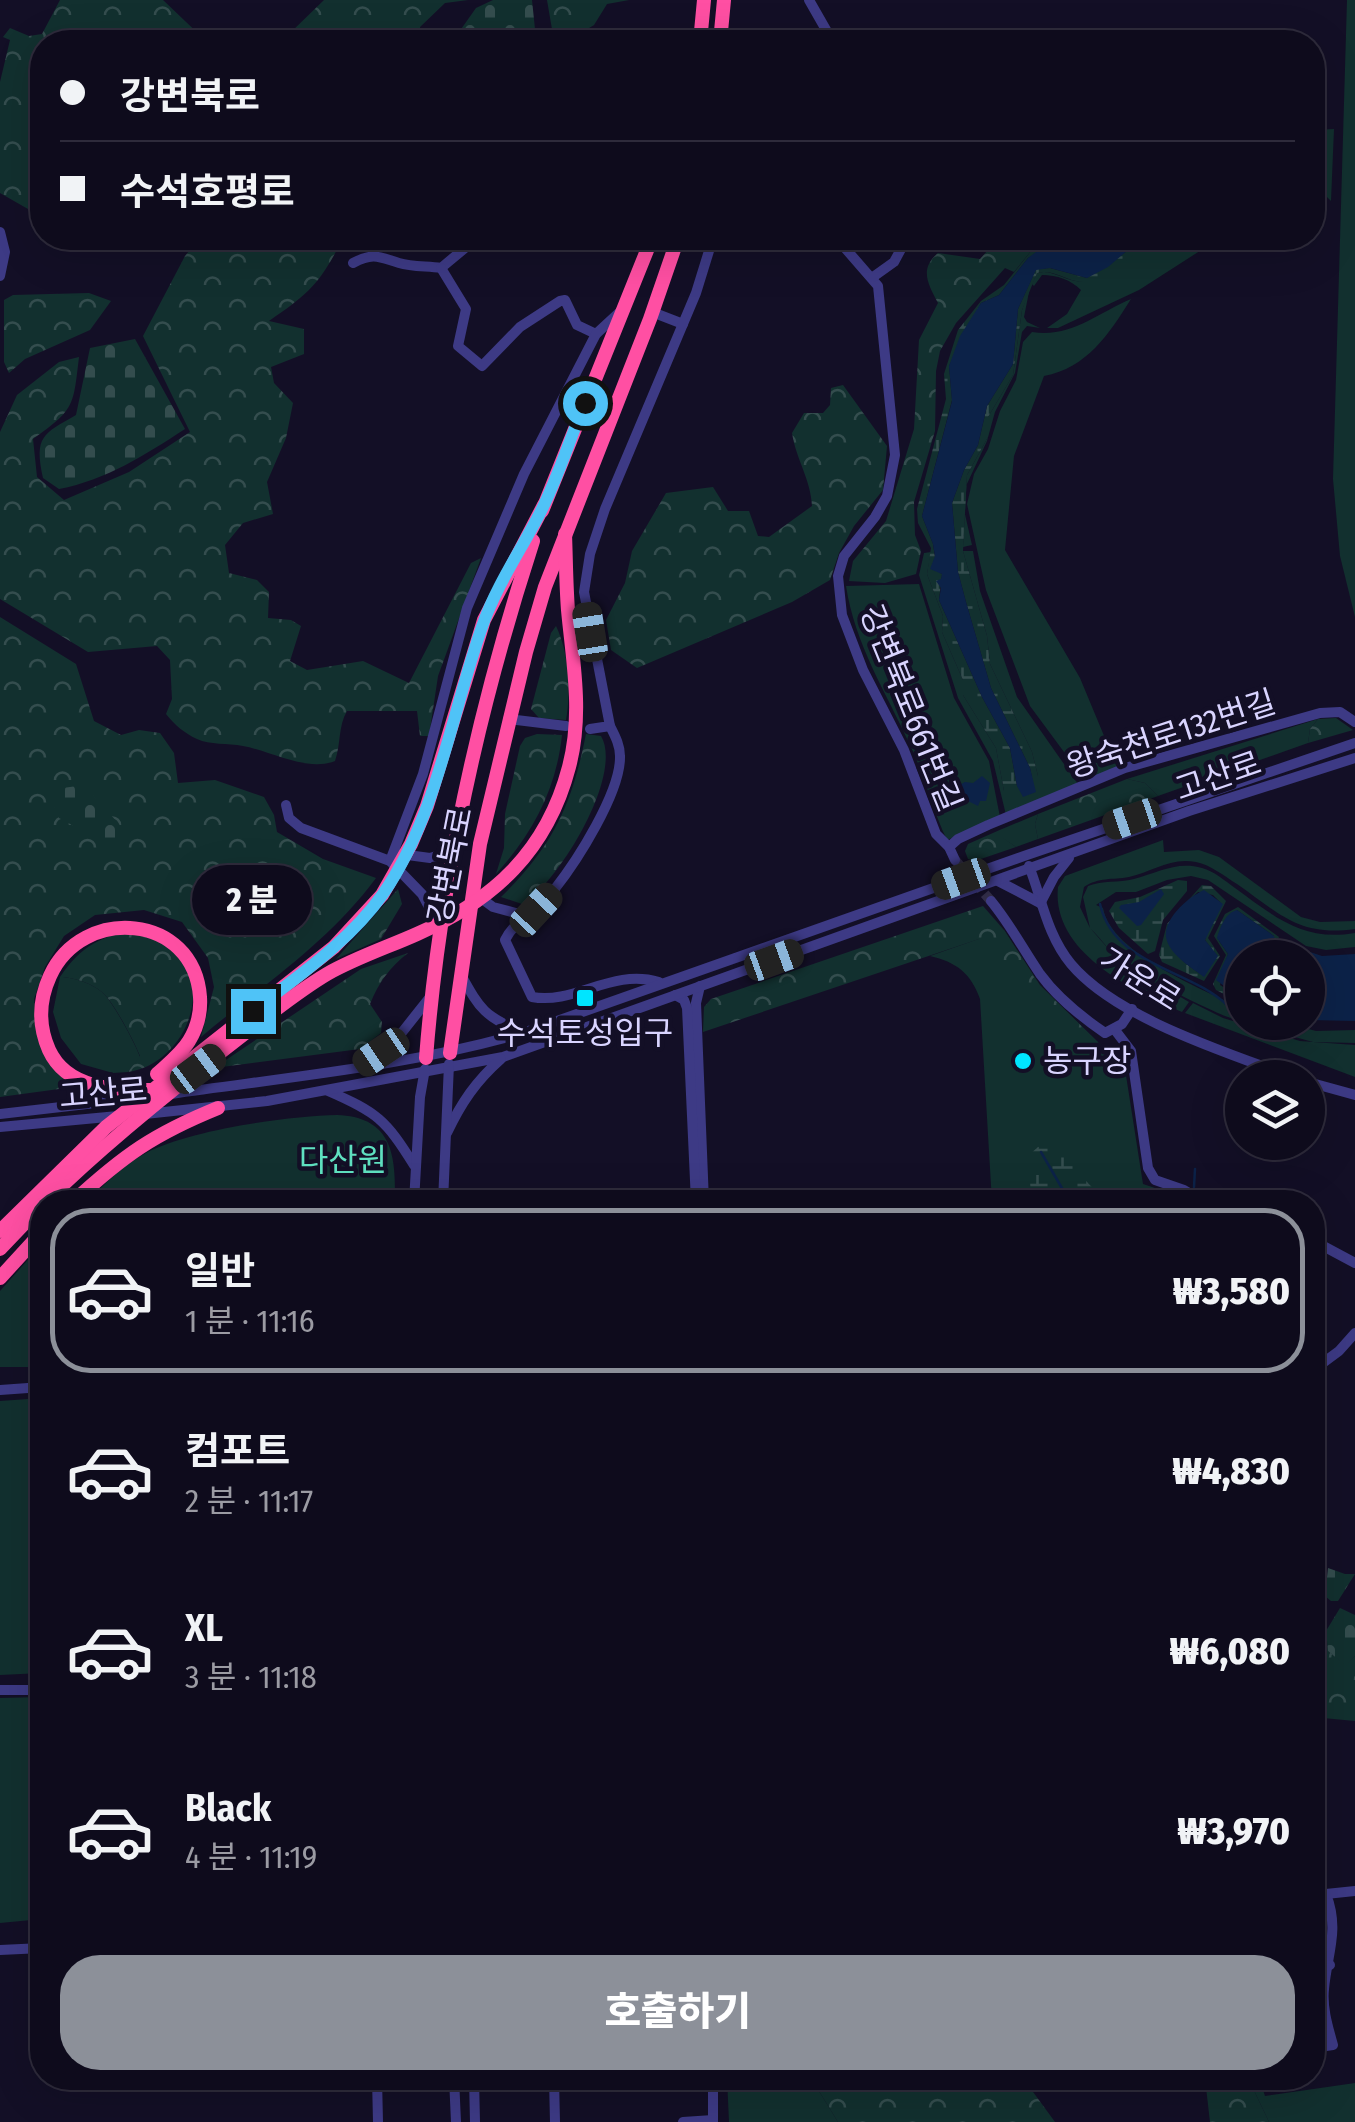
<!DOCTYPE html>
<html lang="ko">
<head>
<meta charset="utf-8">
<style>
  :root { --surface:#0e0b1c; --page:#1c1929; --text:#f1f3f6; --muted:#9b9ba3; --line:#2e2b3b; --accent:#8c9099 }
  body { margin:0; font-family:"Fira Sans Condensed","Noto Sans KR",sans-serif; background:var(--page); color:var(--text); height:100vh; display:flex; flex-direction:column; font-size:38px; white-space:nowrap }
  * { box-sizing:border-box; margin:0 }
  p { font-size:32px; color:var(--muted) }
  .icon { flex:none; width:55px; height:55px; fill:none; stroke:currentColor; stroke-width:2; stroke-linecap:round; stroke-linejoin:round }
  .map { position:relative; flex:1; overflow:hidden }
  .drawer { position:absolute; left:30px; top:1190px; width:1295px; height:900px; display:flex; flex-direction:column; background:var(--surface); border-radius:40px; box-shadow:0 10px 40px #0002,0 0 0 2px var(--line) }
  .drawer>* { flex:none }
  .guide { position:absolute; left:30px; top:30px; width:1295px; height:220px; border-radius:40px; box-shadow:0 10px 40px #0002,0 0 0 2px var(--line); display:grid; align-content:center; height:220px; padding:0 30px; background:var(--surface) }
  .buttons { position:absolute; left:1225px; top:940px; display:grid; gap:20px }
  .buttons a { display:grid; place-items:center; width:100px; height:100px; border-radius:50%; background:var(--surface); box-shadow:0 10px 40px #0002,0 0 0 2px var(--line); font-size:50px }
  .end { position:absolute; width:45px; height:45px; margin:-22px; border:12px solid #4fc3f7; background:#111; box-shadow:0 0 0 5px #111 }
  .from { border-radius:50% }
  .bubble { position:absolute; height:70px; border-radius:35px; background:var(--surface); box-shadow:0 10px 40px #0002,0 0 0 2px var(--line); font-size:32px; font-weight:800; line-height:70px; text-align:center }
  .car { position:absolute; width:30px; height:60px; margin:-30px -15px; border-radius:12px; box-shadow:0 0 8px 2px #0007; background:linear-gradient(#222 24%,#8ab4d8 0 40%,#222 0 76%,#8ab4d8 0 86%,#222 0) }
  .guide b { display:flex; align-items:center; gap:35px; height:95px; font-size:38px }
  .guide b+b { border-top:2px solid var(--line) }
  .guide i { width:25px; height:25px; background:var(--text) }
  ul { padding:18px 0 0; list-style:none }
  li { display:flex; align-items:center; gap:30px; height:165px; margin:0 20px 15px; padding:0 10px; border:5px solid transparent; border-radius:40px }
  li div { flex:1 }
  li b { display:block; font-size:38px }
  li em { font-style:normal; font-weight:800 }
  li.current { border-color:var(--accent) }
  li>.icon { width:90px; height:90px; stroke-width:1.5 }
  .button { display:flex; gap:20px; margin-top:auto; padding:20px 30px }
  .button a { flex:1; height:115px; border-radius:40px; background:var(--accent); color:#fff; font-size:40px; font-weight:800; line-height:115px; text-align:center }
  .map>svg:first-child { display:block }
  .green { fill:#12302f }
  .forest { fill:url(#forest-crowns) }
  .wetland { fill:url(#wetland-marsh); fill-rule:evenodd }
  .cemetery { fill:url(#cemetery-stones) }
  .water { fill:#0c2248 }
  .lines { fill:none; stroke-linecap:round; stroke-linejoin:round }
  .stream { stroke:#0c2248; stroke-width:2.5 }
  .minor-tunnel { stroke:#312d47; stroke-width:10; stroke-dasharray:10 5; stroke-linecap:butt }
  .minor { stroke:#3d3a85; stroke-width:10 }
  .highway { stroke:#ff4fa3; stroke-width:14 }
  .route { stroke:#4fc3f7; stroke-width:12 }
  .poi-dot { fill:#00e5ff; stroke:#130f26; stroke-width:4 }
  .labels { text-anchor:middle; stroke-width:9; stroke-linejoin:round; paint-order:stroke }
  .street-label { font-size:32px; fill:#d9d4ff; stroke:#130f26 }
  .poi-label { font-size:32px; fill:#d9d4ff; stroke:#130f26 }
  .park-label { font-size:32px; fill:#5fe0c0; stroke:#130f26 }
</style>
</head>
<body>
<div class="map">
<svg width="1355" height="2122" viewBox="0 0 1355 2122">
  <defs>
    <pattern id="forest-crowns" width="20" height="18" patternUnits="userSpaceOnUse" patternTransform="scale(2.5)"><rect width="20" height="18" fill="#12302f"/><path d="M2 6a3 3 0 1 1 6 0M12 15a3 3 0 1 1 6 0" fill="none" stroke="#344d4e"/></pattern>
    <pattern id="wetland-marsh" width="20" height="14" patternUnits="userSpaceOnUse" patternTransform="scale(2.5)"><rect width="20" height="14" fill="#12302f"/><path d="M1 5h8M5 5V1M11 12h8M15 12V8" fill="none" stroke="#344d4e"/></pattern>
    <pattern id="cemetery-stones" width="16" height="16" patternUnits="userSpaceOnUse" patternTransform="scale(2.5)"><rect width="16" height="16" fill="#12302f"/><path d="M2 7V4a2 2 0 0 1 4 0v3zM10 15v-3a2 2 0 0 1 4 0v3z" fill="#344d4e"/></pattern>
  </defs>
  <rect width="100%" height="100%" fill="#130f26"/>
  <g class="green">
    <polygon points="1347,0 1355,0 1355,617 1340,556 1333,479"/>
    <polygon points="1334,129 1331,201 1313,183 1313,130"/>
    <path d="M1154 238H1220L1139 290 1058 328H1047L1067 314 1081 290C1071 280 1057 275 1042 275L1034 286 1032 284 1037 273C1052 269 1061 279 1076 281 1105 284 1133 253 1154 238Z"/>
    <polygon points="1030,287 1024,317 1027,322 1040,328 1027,326 1022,332 1015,373 995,412 987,441 966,486 964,510 972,545 963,547 967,475 988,437 988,417 1013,375 1022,310"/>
    <path d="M1131 299C1109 334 1087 368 1044 376L1014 456 1005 550 1080 678 1117 767 1095 777 1081 775 1030 706 986 590 967 504 974 474 988 449 1000 411 1016 380 1023 342 1032 332C1071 338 1096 314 1131 299Z"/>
    <polygon points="963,551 973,551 980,591 1017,697 1078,784 1006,815 993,761 958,698 919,575 924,553 931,552 927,574 943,616 942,632 963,680 963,695 996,748 1004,791 1038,776 1032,752 990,664 987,636"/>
    <path d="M919 584 954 698 989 761 1000 817 947 840C932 809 925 776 910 745 886 692 855 645 846 586Z"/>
    <polygon points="1318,719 1310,729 1308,743 1158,796 1145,783 1127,779"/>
    <polygon points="1038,814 1035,824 1038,839 1016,847 1002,838 1002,829"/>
    <path d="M1163 840 1164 852 1199 850 1219 857 1301 917 1320 922 1355 921V929C1299 937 1280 914 1237 884 1224 876 1211 865 1196 862 1170 857 1152 872 1129 877 1112 880 1099 877 1084 887L1080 907 1090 928 1083 897 1088 886C1103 880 1118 883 1134 879 1158 873 1176 861 1202 868 1214 871 1225 881 1235 888 1275 917 1303 942 1355 933V947L1326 950 1306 946 1208 880 1191 876 1167 880 1136 892H1116L1096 905 1103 908C1111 954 1204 989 1242 1009V1022C1212 1013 1142 977 1117 957 1107 949 1100 937 1091 929L1118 960 1189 1002 1182 1012C1133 991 1051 952 1058 887L1065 876Z"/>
    <path d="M1004 930 1040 985 1125 1069 1143 1184 1176 1195 1189 1202H992L980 999C971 973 956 962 930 956Z"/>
    <path d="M60 977C73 977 95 984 104 994 114 1004 135 1043 140 1057L128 1072 113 1073 81 1064 61 1038 53 1012Z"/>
    <polygon points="1193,1003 1223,1018 1300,1041 1355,1045 1355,1077 1185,1013"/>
    <polygon points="1243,1023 1286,1023 1316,1031 1355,1030 1355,1043 1313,1042"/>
    <path d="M337 1115C393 1117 396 1156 395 1202H86C105 1184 123 1165 146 1153 189 1130 288 1116 337 1115Z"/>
    <polygon points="42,1244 42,1367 0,1367 0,1291"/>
    <polygon points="42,1398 42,1673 0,1675 0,1401"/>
    <polygon points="42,1697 42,1919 0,1923 0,1698"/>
    <polygon points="727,2078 811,2078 838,2122 729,2122"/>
    <polygon points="1248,2078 1259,2078 1265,2096 1355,2083 1355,2122 1269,2122"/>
  </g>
  <g class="forest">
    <polygon points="60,0 163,0 207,42 42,42 42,211 35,213 0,193 0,82 10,40 3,37 10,28 29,36 42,34"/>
    <polygon points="324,0 468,0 445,3 420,27 421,42 316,42 314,39 292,42 286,37"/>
    <polygon points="547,0 629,0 607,4 594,25 574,37 552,29"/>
    <path d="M200 238H340L341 242C319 285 308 294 269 321L304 329V354L271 367 274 383 293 403 286 438 267 482 273 514 243 523 225 545 229 573 257 580 269 592 268 618 291 620 301 626 290 661 307 670 363 661 409 683 471 563 481 558 438 676 429 736H420L417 711H347C338 726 341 744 335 761 306 772 271 751 243 746 228 743 210 745 197 739 184 733 175 725 166 714L172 699 170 660 157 646 88 652 0 599V432L17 395 59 362 79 357C73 407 75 409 33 439L37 477 64 500 129 472 190 432 143 336 185 256Z"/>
    <path d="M999 238H1059L1035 246 1014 272 1005 268 956 323 940 351 936 371 935 431 914 502 915 535 921 551 916 574 885 583 849 581 853 561 886 521 914 429 919 340 938 303C928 284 919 269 938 253L980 259Z"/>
    <polygon points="89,293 111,301 90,330 25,359 9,373 4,362 4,300 13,295"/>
    <path d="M843 385 887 446 883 490 854 526 839 553 830 580 792 602 637 668 611 650 606 620 625 583 632 551 666 493 713 487 728 511H749L758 536 769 537 812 506C811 480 796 459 792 433L804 413H823L830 405 831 388Z"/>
    <path d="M0 617 76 664 94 721 121 735 139 730 160 733 174 753 178 783 215 780 264 797 274 815 277 832 323 859 376 878C327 944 264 984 201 1037L214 987 208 958 182 922 144 910 95 915 64 936 45 967 34 999 37 1026 81 1086 0 1097Z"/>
    <path d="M556 626C569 653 571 691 566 720L539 718 531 709 551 633Z"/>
    <polygon points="1336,718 1353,730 1308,743 1310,729 1318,719"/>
    <path d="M537 734 562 735C556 790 533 833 496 874L504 848 505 814 520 746 525 738Z"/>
    <path d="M586 734 601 736C624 775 558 884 522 904L501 897C553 846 572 805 586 734Z"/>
    <polygon points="1127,779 1145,783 1158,796 1038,839 1035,824 1038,814"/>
    <polygon points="1002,829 1003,838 1016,847 975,861 968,859 965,851 968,844"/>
    <polygon points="398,889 402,904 381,939 336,959"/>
    <polygon points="983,906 1004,930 1039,985 1098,1042 1085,1052 1010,985 979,939 703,1032 704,1007 711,999"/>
    <path d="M138 930C152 938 177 948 185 961 209 1005 177 1065 128 1072L140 1056C135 1043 114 1003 104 994 95 984 73 977 60 977 81 946 102 935 138 930Z"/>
    <path d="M408 953C389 968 379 982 370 1004L382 1022 381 1033 360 1049 214 1068 361 969Z"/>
    <polygon points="1326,1631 1328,1651 1346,1665 1355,1656 1355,1721 1313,1717 1312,1647"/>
    <polygon points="811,2078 1009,2078 1025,2081 1055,2122 838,2122"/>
    <polygon points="1205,2078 1248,2078 1269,2122 1210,2122"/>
  </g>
  <g class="wetland">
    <path d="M1059 238H1104L1084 245 1066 238 1028 258 999 295 981 303 949 366 952 400 922 516 933 544 937 571 942 574 939 600 982 697 1010 748 1017 786 1024 797 1035 792 1030 768 991 688 966 602 958 572 952 503 964 470 978 445 987 406 1013 364 1018 309 1036 269 1050 268 1087 278 1130 249 1142 238H1154C1134 253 1104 287 1076 281 1062 278 1051 269 1037 273L1022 310 1013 375 988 417V437L967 475 963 551 987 636 990 664 1032 752 1038 776 1035 795 1021 800 1004 791 996 748 963 695V680L942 632 943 616 927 574 931 548 918 523 917 509 946 399 944 374 958 330 981 301 1004 285 1035 246Z"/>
    <polygon points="1178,880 1187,881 1187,891 1163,920 1155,951 1148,954 1119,928 1109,911 1115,902 1140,897"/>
    <path d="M1202 885 1211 886 1226 901 1208 938 1220 956 1204 981 1162 962 1159 955 1167 924ZM1198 892 1213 895 1222 904 1208 928 1205 940 1212 949 1204 976C1157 947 1158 927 1198 892Z"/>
    <polygon points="1238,907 1279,937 1270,957 1266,957 1274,946 1274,936 1237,910 1219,941 1228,954 1220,985 1242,999 1242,1003 1216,990 1213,984 1226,955 1214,936 1225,914"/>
    <path d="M1048 1146C1073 1158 1086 1189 1112 1202H1031L1029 1155 1038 1147Z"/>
  </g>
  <g class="cemetery">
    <polygon points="493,0 532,0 536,39 522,37 512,42 452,42 476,8"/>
    <path d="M135 339 185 429C145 455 106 480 59 489L43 478C34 436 43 434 76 415L90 348Z"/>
    <polygon points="84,785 127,833 125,845 109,845 59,818 52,800 56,789"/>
    <polygon points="1328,1568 1345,1574 1355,1574 1338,1601 1331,1601 1325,1596"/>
    <polygon points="1340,1608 1355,1615 1355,1656 1346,1666 1328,1651 1326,1631"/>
  </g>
  <g class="water">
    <polygon points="1066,238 1084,245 1104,238 1142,238 1108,267 1087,278 1050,268 1036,270 1018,309 1013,364 987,406 978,445 964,470 952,503 958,572 966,602 991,688 1030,768 1036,792 1023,797 1017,786 1010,748 982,697 939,600 941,588 936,581 941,579 942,574 930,569 935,556 933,544 922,516 952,401 949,366 960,336 981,303 999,295 1028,258 1047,244"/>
    <polygon points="982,776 990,783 986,801 980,801 978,806 952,793 952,789 965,782 973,783"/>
    <polygon points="1161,889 1164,894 1141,925 1137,926 1119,908 1121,905 1139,902"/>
    <path d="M1204 890 1223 904 1205 940 1218 956 1204 977C1192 968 1172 956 1167 941 1160 921 1188 897 1204 890Z"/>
    <path d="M1237 910 1274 936 1275 941 1266 957 1242 958V999L1216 980 1228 954 1217 938C1220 928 1225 913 1237 910Z"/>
    <polygon points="1289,945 1322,956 1355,954 1355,1021 1309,1020 1308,958 1279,957"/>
  </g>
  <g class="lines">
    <g class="stream">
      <path d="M1100 904C1114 966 1190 969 1227 1005"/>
      <polyline points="1041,1152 1070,1202"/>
      <polyline points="1194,1187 1195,1169"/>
    </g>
    <polyline class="minor-tunnel" points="955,860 991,901"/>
    <g class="minor">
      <polyline points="809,0 833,42"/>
      <polyline points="0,232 5,252 0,276"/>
      <polyline points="843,238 845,248 878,286 895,455 887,496 875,517 844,556 838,576 842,615 863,670 904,750 936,834 949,847 955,860"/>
      <path d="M353 263C374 252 379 257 399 263 412 267 427 266 441 268L477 238"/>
      <polyline points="441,268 466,309 458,346 482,366 520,327 560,301 565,300 577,325 596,334"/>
      <polyline points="873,277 894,262 907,238"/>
      <polyline points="652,312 683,324"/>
      <polyline points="508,719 566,726"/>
      <path d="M610 726C615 736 620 745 620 756 621 792 577 861 554 890 540 910 516 918 505 940L532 997C575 1005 611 968 659 982"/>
      <polyline points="590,729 610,726 584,592 590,554 605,509 696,293 713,238"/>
      <polyline points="286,805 289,818 301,828 390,861 422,894 440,928"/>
      <polyline points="949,847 958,839 988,825 1125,768 1320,713 1340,712 1355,722"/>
      <polyline points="400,854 430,858 453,851"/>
      <polyline points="390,861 423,774 467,608 524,474 596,334 622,310"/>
      <path d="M1029 866C1042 899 1047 935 1071 964 1117 1019 1229 1053 1295 1078"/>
      <polyline points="998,881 1040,903"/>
      <polyline points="478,896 493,907 527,916"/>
      <path d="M991 901C1010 924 1023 949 1040 974 1056 996 1083 1018 1105 1033L1122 1024 1132 1009"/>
      <polyline points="1041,902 1054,877 1069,858"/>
      <path d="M461 975C481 1011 484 1015 522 1033"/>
      <polyline points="700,986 696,1003 704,1202"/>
      <polyline points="675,995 684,1000 687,1008 696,1202"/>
      <polyline points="1115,1030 1131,1051 1148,1168 1155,1180 1184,1190 1204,1202"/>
      <polyline points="362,1066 396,1040 430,997"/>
      <polyline points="1308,1082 1355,1095"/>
      <path d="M328 1091C377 1112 386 1120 414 1165"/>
      <path d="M171 1094C289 1077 408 1066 523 1033L1024 856 1355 743"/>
      <polyline points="0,1114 139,1098"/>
      <polyline points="145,1114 267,1101 503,1057 1189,811 1355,758"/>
      <polyline points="0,1127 118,1116"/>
      <path d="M447 1133C461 1103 476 1081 501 1059"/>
      <polyline points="414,1202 420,1097 425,1069"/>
      <polyline points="443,1202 449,1064"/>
      <polyline points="1312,1240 1355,1263"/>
      <polyline points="1312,1371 1339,1351 1355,1333"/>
      <polyline points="0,1390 42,1387"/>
      <polyline points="0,1690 42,1690"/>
      <path d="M1312 1894H1326C1340 1930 1327 1954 1324 1989 1322 2008 1328 2027 1333 2045L1312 2048"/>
      <polyline points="1326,1894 1355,1891"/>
      <polyline points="0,1950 42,1948"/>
      <polyline points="1312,1966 1330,1965"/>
      <polyline points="377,2078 378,2122"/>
      <polyline points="454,2078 456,2122"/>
      <polyline points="474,2078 475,2122"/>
      <polyline points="554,2078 555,2122"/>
      <polyline points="713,2078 713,2122"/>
      <polyline points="683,2122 713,2120"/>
    </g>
    <g class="highway">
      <polyline points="700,42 704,0"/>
      <polyline points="720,42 724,0"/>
      <polyline points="542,511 652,238"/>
      <polyline points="450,1053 480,844 526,652 545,587 650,319 678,238"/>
      <path d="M426 1058C440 880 478 710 533 541"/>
      <path d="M150 1090C113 1090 67 1089 49 1050 38 1025 39 1000 50 976 82 905 194 913 200 997 201 1012 197 1028 189 1041 181 1054 168 1064 157 1074"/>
      <path d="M45 1202C104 1144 170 1091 235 1041 265 1018 295 993 327 974 355 958 388 947 417 934 494 900 547 851 569 767 583 714 573 663 568 610 566 584 566 559 565 534"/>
      <path d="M73 1202C124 1155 154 1134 218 1108"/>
      <polyline points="0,1231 106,1127 334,947 382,895 411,844 427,806 484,620 544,505"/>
      <polyline points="0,1249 42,1205"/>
      <polyline points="0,1278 42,1232"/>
    </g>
  </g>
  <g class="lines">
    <path class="route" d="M253 1011C298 976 349 942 383 894 438 814 451 714 483 624 497 584 523 547 542 509 559 475 570 438 585 403"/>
  </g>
  <g class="poi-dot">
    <rect x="575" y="988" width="20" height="20" rx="5"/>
    <circle cx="1023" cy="1061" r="10"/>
  </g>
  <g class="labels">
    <g class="street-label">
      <text transform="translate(911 708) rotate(68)" y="11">강변북로661번길</text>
      <text transform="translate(1171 734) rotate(-18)" y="11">왕숙천로132번길</text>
      <text transform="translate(1218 776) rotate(-19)" y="11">고산로</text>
      <text transform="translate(450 865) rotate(-79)" y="11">강변북로</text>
      <text transform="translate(1140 979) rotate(32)" y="11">가운로</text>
      <text transform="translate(103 1093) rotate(-5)" y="11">고산로</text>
    </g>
    <g class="poi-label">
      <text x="585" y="1044">수석토성입구</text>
      <text x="1043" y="1072" text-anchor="start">농구장</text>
    </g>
    <g class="park-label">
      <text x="343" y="1171">다산원</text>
    </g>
  </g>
</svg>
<div class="buttons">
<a><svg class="icon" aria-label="locate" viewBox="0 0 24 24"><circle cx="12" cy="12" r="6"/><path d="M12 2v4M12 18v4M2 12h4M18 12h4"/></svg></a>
<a><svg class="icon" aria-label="layers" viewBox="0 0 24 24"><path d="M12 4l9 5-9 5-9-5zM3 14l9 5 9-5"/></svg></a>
</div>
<i class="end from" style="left:585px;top:403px"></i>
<i class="end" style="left:253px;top:1011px"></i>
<div class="bubble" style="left:192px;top:865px;width:120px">2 분</div>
<i class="car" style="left:590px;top:632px;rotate:351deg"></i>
<i class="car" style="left:1132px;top:819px;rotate:251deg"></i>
<i class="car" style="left:961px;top:879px;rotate:250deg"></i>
<i class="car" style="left:536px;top:910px;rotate:43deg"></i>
<i class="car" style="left:774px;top:960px;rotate:70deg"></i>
<i class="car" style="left:381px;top:1052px;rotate:236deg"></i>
<i class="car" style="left:198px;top:1069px;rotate:53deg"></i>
<div class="guide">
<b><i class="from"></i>강변북로</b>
<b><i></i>수석호평로</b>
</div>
<section class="drawer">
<ul>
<li class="current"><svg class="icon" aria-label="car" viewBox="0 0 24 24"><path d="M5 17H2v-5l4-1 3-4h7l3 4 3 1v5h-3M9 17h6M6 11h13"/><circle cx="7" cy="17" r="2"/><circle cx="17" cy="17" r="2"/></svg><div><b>일반</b><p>1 분 · 11:16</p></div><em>₩3,580</em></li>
<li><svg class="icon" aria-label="car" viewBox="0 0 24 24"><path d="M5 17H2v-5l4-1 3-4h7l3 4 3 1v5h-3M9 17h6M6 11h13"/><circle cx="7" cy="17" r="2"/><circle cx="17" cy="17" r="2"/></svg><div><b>컴포트</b><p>2 분 · 11:17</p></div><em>₩4,830</em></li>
<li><svg class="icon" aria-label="car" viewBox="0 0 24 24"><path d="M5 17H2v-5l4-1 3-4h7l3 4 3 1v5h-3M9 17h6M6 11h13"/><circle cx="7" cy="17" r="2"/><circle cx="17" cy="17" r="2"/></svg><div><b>XL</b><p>3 분 · 11:18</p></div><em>₩6,080</em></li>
<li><svg class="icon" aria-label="car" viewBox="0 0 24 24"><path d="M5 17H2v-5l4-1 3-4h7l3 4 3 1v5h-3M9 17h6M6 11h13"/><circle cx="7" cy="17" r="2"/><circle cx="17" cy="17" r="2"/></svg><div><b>Black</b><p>4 분 · 11:19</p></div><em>₩3,970</em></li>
</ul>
<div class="button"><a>호출하기</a></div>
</section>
</div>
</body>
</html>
